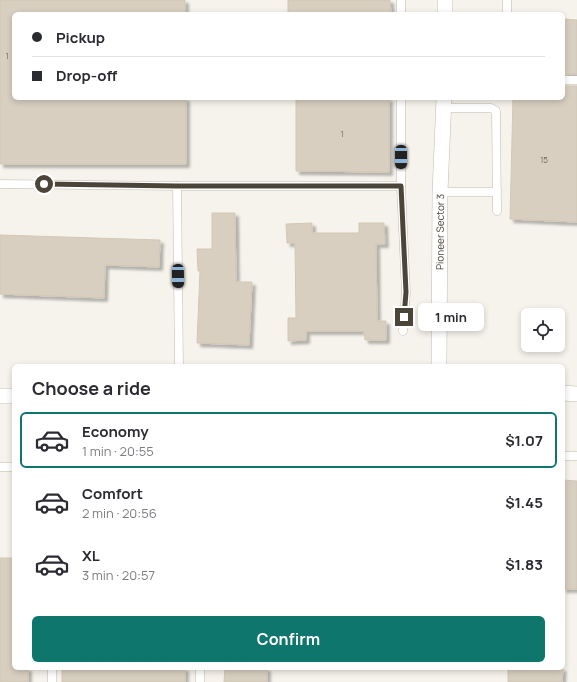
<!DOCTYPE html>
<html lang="en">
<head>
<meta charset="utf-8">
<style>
  :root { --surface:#fff; --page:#f2f2f3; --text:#2b2b33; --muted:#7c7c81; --line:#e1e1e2; --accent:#0f766e }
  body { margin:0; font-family:Manrope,sans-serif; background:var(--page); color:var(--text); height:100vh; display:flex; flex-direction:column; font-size:15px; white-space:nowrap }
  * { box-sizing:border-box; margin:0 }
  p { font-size:13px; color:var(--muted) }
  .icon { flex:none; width:22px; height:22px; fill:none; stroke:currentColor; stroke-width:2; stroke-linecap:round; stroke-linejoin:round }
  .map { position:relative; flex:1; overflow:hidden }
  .details { position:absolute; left:12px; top:364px; width:553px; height:306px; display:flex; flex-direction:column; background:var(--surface); border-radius:6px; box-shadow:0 2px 6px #0003 }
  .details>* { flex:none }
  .guide { position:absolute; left:12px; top:12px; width:553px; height:88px; border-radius:6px; box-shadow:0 2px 6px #0003; display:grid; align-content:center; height:88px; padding:0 20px; background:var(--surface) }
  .fabs { position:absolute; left:521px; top:308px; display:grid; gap:8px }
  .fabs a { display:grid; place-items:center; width:44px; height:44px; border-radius:6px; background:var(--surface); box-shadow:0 2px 6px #0003; font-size:20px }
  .end { position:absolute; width:18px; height:18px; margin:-9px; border:5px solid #4b4439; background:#fff; box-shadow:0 0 0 2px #fff }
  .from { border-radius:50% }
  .bubble { position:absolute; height:28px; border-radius:6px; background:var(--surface); box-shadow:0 2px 6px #0003; font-size:13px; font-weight:700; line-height:28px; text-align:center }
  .car { position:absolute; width:12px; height:24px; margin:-12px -6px; border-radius:5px; box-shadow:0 0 3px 1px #0007; background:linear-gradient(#222 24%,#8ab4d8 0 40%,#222 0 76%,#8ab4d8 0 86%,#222 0) }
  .guide b { display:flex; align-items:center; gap:14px; height:38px; font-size:15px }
  .guide b+b { border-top:1px solid var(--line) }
  .guide i { width:10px; height:10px; background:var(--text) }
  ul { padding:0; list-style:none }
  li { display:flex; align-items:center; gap:12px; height:56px; margin:0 8px 6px; padding:0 12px; border:2px solid transparent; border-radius:6px }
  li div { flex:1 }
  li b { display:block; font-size:15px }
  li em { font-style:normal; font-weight:700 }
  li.on { border-color:var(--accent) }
  li>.icon { width:36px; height:36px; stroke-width:1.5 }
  h2 { padding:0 20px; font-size:18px; line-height:48px }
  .action { display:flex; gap:8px; margin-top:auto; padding:8px 20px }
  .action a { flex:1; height:46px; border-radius:6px; background:var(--accent); color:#fff; font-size:16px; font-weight:700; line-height:46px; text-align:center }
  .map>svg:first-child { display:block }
  .building { fill:#d8cfc1; stroke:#d3c7b4; filter:url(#shadow) }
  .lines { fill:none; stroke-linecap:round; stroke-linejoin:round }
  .service-casing { stroke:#c2bbae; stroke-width:9 }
  .minor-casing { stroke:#c2bbae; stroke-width:16 }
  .service { stroke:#fff; stroke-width:8 }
  .minor { stroke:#fff; stroke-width:15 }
  .route { stroke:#4b4439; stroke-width:5 }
  .labels { text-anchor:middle; stroke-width:3; stroke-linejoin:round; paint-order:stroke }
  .number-label { font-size:8px; fill:#6e675b }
  .street-label { font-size:10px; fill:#4b4439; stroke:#fff }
</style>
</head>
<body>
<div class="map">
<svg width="577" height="682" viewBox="0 0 577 682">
  <defs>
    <filter id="shadow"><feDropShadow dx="3.5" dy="3.5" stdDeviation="1" flood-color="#0004"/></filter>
  </defs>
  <rect width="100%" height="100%" fill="#f6f3ec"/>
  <g class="building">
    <polygon points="0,0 185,0 185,14 14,14 14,98 186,98 186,164 0,164"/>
    <polygon points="288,0 390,0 391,14 288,14"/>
    <polygon points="563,19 577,20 577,74 563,74"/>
    <polygon points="563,86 577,86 577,222 510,219 513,98 563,100"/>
    <polygon points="296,98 389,98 389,172 296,171"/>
    <polygon points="212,213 235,213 236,282 252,282 249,345 197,343 200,271 198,271 197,249 212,249"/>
    <polygon points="312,223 312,233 359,233 359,223 384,223 385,244 376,244 377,321 386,321 386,340 365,340 364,331 306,331 306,340 288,341 288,318 296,318 295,243 287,243 286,224"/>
    <polygon points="0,235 160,240 159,267 105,265 104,298 0,294"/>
    <polygon points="563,480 577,481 577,589 563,589"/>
    <polygon points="0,558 14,558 14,668 28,668 28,682 0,682"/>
    <rect x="62" y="668" width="123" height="14"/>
    <polygon points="225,668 267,668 267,682 224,682"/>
    <polygon points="508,668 563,668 562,682 508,682"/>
  </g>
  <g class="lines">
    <g class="service-casing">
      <g id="service">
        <polyline points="401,0 401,14"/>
        <polyline points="507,0 507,14"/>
        <polyline points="563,80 577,80"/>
        <polyline points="401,98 401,186 406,292 403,331"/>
        <polyline points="444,108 491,108 496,111 497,211"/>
        <polyline points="0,184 177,186 401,186"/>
        <polyline points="177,186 179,366"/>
        <polyline points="440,192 497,192"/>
        <polyline points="563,456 577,456"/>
        <polyline points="0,467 14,467"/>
        <polyline points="52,682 52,668"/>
        <polyline points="200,682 200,668"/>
      </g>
    </g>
    <g class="minor-casing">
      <g id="minor">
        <polyline points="445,14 445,0"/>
        <path id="s1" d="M439 366 440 192 444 98"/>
        <polyline points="563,393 577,394"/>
        <polyline points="0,396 14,396"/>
      </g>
    </g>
    <use href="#service" class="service"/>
    <use href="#minor" class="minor"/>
  </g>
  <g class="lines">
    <polyline class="route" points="44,184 177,186 401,186 406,292 404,317"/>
  </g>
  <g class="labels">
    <g class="number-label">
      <text x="7" y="59">1</text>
      <text x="342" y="137">1</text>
      <text x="544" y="163">15</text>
    </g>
    <g class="street-label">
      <text dy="4" stroke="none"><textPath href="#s1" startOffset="134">Pioneer Sector 3</textPath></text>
    </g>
  </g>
</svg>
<div class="fabs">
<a><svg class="icon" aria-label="locate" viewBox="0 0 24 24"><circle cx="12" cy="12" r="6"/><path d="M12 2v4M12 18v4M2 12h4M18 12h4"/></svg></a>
</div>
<i class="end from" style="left:44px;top:184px"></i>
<i class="end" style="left:404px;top:317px"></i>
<div class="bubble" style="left:418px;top:303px;width:66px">1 min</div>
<i class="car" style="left:401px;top:157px;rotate:180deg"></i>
<i class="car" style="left:178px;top:276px;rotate:179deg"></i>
<div class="guide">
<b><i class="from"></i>Pickup</b>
<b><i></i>Drop-off</b>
</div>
<section class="details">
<h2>Choose a ride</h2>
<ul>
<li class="on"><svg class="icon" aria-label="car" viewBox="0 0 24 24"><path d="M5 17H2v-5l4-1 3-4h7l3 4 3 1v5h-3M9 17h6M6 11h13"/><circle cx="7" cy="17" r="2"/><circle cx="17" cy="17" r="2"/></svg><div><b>Economy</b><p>1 min · 20:55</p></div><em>$1.07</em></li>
<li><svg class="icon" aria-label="car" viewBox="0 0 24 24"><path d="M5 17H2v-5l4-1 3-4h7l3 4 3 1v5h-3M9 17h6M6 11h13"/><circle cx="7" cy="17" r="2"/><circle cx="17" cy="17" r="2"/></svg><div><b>Comfort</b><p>2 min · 20:56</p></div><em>$1.45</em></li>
<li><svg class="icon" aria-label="car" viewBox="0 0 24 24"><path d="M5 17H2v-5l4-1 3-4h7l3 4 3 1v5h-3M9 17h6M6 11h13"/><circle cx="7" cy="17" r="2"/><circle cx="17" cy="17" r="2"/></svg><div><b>XL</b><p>3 min · 20:57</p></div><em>$1.83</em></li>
</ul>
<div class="action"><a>Confirm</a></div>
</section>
</div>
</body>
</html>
